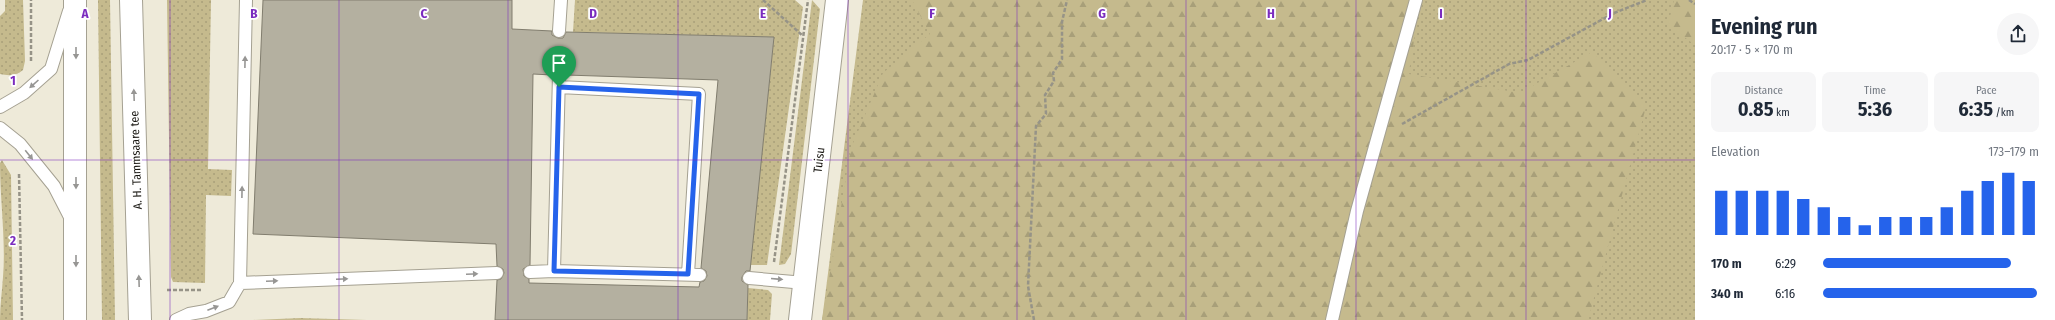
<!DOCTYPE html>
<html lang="en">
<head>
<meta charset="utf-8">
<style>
  :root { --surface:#fff; --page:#f6f6f7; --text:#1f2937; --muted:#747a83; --accent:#2563eb }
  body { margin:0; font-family:"Fira Sans Condensed",sans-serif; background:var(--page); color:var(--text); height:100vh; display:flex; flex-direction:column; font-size:15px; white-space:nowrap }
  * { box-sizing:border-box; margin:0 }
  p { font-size:13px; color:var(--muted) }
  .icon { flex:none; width:22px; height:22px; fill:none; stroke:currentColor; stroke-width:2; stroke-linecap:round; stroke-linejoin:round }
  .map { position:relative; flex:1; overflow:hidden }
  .panel { display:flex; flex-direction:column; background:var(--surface); width:360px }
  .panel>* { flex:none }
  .pin { position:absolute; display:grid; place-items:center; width:34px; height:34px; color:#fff; margin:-41px -17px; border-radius:50% 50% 50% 0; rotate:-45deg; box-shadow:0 0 4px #0007 }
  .pin .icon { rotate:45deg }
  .round { display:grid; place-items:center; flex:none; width:42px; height:42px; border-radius:21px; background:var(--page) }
  .head { display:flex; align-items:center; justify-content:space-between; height:68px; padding:0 16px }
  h1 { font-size:22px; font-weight:700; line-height:30px }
  .figures { display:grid; grid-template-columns:repeat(3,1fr); gap:6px; height:68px; padding:4px 16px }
  .figures div { display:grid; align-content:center; border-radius:8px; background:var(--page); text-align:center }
  .figures b { font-size:20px; font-weight:700 }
  .figures small { font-size:11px; font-weight:400 }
  .figures p { font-size:11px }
  .chart { height:112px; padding:8px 16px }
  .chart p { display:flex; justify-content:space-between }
  .chart svg { width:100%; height:72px; margin-top:4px; stroke:var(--accent); stroke-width:6 }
  ul { padding:0 16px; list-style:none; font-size:13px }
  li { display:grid; grid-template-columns:64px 48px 1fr; align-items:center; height:30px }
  li i { height:10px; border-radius:5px; background:var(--accent) }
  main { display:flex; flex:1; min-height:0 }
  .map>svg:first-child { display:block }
</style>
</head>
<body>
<main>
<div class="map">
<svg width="1695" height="320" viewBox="0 0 1695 320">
  <defs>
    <pattern id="grass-dots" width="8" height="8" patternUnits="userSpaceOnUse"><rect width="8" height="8" fill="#c5ba8d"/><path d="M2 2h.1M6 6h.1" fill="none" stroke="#a89f79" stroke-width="1.8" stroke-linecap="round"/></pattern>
    <pattern id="forest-firs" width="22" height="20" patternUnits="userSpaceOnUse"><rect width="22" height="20" fill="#c5ba8d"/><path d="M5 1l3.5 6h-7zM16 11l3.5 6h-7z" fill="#a89f79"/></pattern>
  </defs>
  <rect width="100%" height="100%" fill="#eeead9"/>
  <path fill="url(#grass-dots)" d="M 5,0 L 23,0 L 25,61 L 23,70 C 16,76 9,76 0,74 L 0,16 L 5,11 Z
    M 98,0 L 110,0 L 115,320 L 102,320 Z
    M 167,0 L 211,0 L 208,169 L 232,170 L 231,196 L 206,195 L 205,283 L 173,282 L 171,277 Z
    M 575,0 L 795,0 L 803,7 L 767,265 L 750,265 L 774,37 L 573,32 Z
    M 812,0 L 820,9 L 791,254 L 785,264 L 779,265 Z
    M 863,0 L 1695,0 L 1695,320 L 822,320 Z
    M 2,160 L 11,175 L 13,320 L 0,320 C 0,305 2,292 3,277 C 6,242 0,200 0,163 Z
    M 748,288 L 768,290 L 772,294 L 770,320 L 747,320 Z
    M 300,318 L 367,320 L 253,320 Z"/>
  <path fill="url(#forest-firs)" d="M 912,0 L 1420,0 L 1409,74 L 1520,93 L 1592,52 L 1646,107 L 1588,320 L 822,320 L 851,148 L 883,73 L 930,34 Z
    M 1674,0 L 1695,0 L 1695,45 L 1668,25 Z"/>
  <path fill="#b4b0a0" stroke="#817d6e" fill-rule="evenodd" d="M 263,0 L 512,0 L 512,29 L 552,31 L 552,35 L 558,38 L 563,38 L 566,32 L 774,37 L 750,271 L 746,271 L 742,277 L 742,281 L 748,285 L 747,320 L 495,320 L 497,280 L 501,279 L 504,273 L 503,269 L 497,266 L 496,244 L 253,234 ZM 560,68 L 565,71 L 566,75 L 718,80 L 701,268 L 706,271 L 707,276 L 704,281 L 700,282 L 699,287 L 529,283 L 529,279 L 524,276 L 523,269 L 530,265 L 533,74 L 552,75 L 555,69 Z"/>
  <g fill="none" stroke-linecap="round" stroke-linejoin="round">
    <g stroke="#a5a192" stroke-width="14">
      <path id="lane" d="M 559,31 L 561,0
        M 559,75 L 554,271 L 700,275
        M 559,87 L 699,94 L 688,274
        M 0,107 L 24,93 L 51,69 L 69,11
        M 0,128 L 20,144 L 54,186 L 71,219
        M 530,272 L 554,271
        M 749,278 L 805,283
        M 240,283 L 497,273
        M 176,320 L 189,314 L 206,311 L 229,302 L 240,283 L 246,0
        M 1332,320 L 1357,211 L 1416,0"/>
    </g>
    <g stroke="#a5a192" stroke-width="24">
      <path id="street" d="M 800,320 L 837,0"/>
    </g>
    <g stroke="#a5a192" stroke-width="24">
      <path id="primary" d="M 75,0 L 75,320
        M 131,0 L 140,320"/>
    </g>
    <path stroke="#969387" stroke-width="2.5" stroke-dasharray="4 2" stroke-linecap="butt" d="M 763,0 L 803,36
      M 1689,0 L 1695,4
      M 31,61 L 31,0
      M 1402,124 L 1509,64 L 1528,60 L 1614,13 L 1647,0
      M 19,174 L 22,320
      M 774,262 L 808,0
      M 167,290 L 203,290
      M 1034,320 L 1028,286 L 1036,126 L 1046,114 L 1045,95 L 1054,81 L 1053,73 L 1062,59 L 1062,22 L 1067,0"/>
    <use href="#lane" stroke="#fff" stroke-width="12"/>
    <use href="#street" stroke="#fff" stroke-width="22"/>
    <use href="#primary" stroke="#fff" stroke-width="22"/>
  </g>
  <defs><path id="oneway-solid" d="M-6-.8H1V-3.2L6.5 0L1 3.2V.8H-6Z"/></defs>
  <g fill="#979694">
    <use href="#oneway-solid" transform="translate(76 53) rotate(90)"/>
    <use href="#oneway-solid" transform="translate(245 62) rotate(-89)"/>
    <use href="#oneway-solid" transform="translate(34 84) rotate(138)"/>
    <use href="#oneway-solid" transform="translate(134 95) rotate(-92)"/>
    <use href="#oneway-solid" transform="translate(29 155) rotate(51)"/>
    <use href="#oneway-solid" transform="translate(76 183) rotate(90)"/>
    <use href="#oneway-solid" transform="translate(242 192) rotate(-89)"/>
    <use href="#oneway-solid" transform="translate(76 261) rotate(90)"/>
    <use href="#oneway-solid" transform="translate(472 274) rotate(-2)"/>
    <use href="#oneway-solid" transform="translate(342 279) rotate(-2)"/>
    <use href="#oneway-solid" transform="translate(777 279) rotate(5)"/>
    <use href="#oneway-solid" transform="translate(139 281) rotate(-92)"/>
    <use href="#oneway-solid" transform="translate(272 281) rotate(-2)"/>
    <use href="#oneway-solid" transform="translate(213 308) rotate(-21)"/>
  </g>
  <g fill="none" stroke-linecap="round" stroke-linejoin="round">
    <g stroke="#fff" stroke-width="8">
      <path id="route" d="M 559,87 L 699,94 L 688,274 L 554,271 Z"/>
    </g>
    <use href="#route" stroke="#2563eb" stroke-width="5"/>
  </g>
  <path fill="none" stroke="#7b2cbf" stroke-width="1" stroke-opacity="0.55" d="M 170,0 L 170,320M 339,0 L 339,320M 508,0 L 508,320M 678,0 L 678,320M 848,0 L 848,320M 1017,0 L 1017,320M 1186,0 L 1186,320M 1356,0 L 1356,320M 1526,0 L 1526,320M 0,160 L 1695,160"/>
  <g text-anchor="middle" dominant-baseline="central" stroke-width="3.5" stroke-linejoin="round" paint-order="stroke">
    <g font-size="12" fill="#181611" stroke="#fff">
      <text transform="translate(136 160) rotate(-92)">A. H. Tammsaare tee</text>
      <text transform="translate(819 160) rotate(-83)">Tuisu</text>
    </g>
  </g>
  <g font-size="13" text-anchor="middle" font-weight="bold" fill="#7b2cbf" stroke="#fff" stroke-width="3.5" stroke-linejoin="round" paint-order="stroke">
    <text x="85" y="18">A</text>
    <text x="254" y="18">B</text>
    <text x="424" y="18">C</text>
    <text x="593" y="18">D</text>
    <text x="763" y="18">E</text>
    <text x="932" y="18">F</text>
    <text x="1102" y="18">G</text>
    <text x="1271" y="18">H</text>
    <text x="1441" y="18">I</text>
    <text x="1610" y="18">J</text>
    <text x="13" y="85">1</text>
    <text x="13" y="245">2</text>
  </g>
</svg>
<div class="pin" style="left:559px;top:87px;background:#1e9e55"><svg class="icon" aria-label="arrive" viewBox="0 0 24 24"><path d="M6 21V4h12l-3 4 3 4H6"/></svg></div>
</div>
<section class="panel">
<div class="head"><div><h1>Evening run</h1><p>20:17 · 5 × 170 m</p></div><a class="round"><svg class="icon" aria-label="share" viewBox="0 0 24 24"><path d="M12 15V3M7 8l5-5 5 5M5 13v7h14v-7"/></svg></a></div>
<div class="figures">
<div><p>Distance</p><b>0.85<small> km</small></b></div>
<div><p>Time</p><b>5:36</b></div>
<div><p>Pace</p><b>6:35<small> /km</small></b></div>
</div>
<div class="chart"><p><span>Elevation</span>173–179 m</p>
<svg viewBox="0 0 160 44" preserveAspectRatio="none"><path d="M5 44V17M15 44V17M25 44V17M35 44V17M45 44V22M55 44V27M65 44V33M75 44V38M85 44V33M95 44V33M105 44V33M115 44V27M125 44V17M135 44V11M145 44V6M155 44V11"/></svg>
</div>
<ul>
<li><b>170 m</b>6:29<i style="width:87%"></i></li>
<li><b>340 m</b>6:16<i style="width:99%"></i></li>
</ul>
</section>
</main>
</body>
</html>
